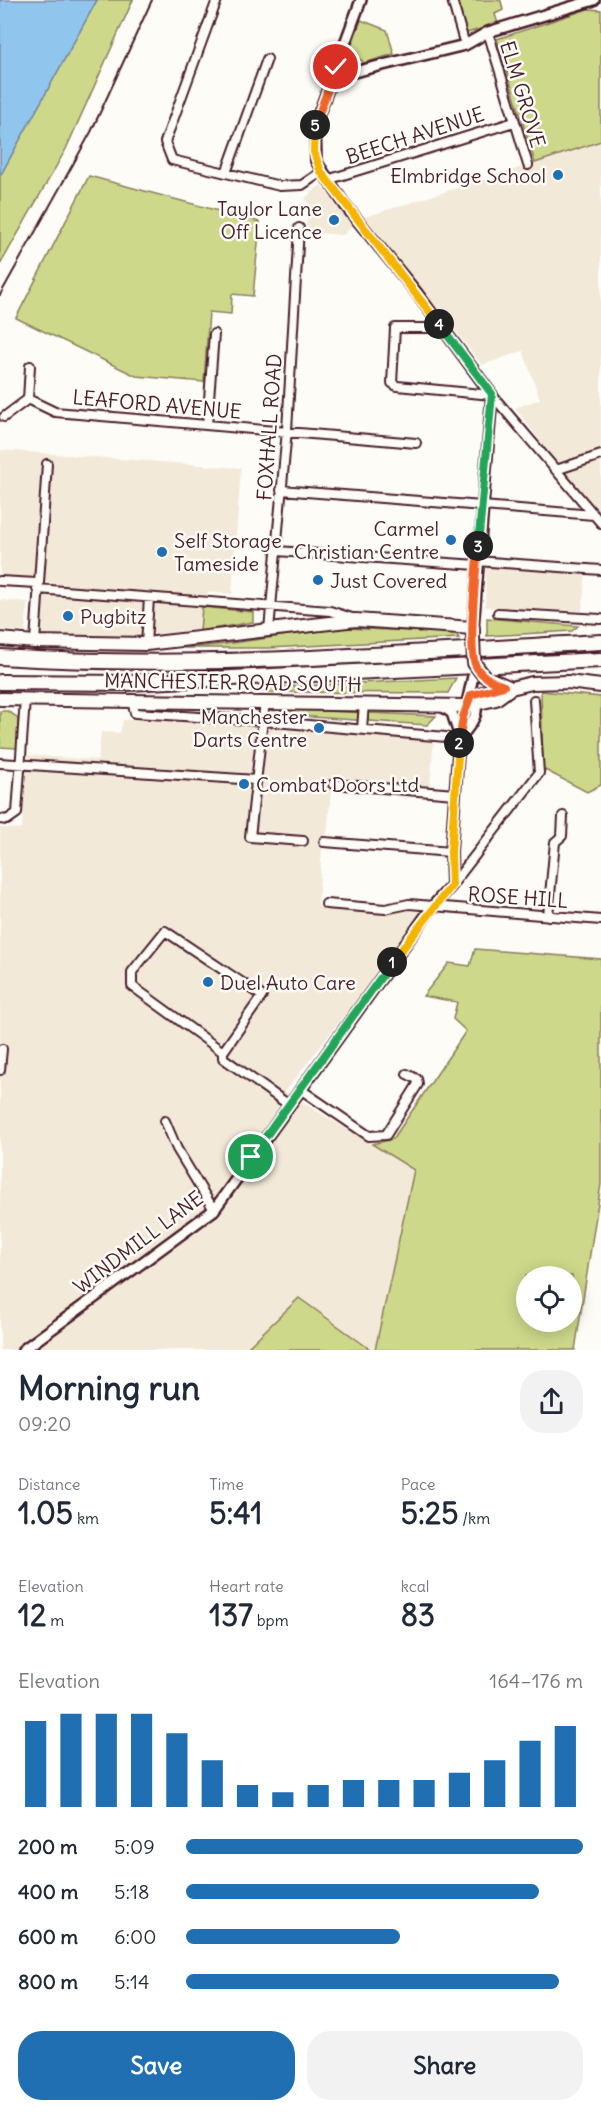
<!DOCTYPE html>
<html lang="en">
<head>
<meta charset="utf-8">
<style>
  :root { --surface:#fff; --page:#f2f2f3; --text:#1f2937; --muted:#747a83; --accent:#1f6fb2 }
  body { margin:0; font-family:Delius,sans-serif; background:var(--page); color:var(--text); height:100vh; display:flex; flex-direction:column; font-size:22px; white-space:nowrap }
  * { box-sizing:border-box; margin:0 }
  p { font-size:20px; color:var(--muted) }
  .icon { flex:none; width:33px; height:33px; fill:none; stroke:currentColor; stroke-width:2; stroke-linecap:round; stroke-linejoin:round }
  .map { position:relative; height:1350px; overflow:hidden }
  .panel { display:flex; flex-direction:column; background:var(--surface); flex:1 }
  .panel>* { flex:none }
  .tools { position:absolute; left:516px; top:1266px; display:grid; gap:12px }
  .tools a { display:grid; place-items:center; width:66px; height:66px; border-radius:50%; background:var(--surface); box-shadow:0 3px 15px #0003; font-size:30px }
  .pin { position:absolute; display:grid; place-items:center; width:51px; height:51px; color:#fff; margin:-26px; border:3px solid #fff; border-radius:50%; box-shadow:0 2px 6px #0007 }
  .km { position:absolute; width:30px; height:30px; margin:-15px; border-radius:50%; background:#222; color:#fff; font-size:16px; line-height:30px; text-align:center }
  .round { display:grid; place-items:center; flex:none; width:63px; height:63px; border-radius:24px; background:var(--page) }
  .summary { display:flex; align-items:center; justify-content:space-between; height:102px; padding:0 18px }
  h1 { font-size:33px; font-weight:800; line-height:45px }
  .figures { display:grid; grid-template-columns:repeat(3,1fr); gap:9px; height:102px; padding:6px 18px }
  .figures div { display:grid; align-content:center }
  .figures b { font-size:30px; font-weight:800 }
  .figures small { font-size:16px; font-weight:400 }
  .figures p { font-size:16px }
  .chart { height:168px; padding:12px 18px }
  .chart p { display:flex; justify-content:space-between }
  .chart svg { width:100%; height:108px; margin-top:6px; stroke:var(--accent); stroke-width:6 }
  .cta { display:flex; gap:12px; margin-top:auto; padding:12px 18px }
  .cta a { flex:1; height:69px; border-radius:24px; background:var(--accent); color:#fff; font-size:24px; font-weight:800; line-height:69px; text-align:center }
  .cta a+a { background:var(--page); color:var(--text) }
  ul { padding:0 18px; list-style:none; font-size:20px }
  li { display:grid; grid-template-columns:96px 72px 1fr; align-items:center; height:45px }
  li i { height:15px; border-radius:8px; background:var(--accent) }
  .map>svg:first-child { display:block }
</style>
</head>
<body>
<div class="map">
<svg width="601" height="1350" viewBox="0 0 601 1350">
  <rect width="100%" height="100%" fill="#fdfcf7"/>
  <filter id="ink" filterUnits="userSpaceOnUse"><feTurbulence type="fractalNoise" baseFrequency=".0167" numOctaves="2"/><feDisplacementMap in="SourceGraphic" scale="12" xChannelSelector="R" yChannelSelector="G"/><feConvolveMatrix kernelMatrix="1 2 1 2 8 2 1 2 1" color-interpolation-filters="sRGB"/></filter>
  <g filter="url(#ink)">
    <path fill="#f3e9d8" d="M 588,9 L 601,10 L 601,520 L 515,408 L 540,399 L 523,351 L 482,365 L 365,217 L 535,163 L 498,38 Z
      M 321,185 L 354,224 L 343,235 L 306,232 L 308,203 L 305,198 Z
      M 0,450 L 241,468 L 232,594 L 208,592 L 206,629 L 112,639 L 37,635 L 43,579 L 0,575 Z
      M 486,566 L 586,571 L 582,611 L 485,607 Z
      M 0,600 L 28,602 L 25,632 L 0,630 Z
      M 162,718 L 434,737 L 430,787 L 332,779 L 327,835 L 322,848 L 318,905 L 424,912 L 285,1092 L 414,1169 L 375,1350 L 371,1350 L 299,1298 L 245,1350 L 0,1350 L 0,828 L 22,829 L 27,755 L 98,760 L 101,732 L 120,733 L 123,720 Z"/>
    <path fill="#cdd88b" stroke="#8c7c5b" stroke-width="1.5" fill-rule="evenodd" d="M 97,0 L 133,0 L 66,149 L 0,265 L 0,176 Z
      M 456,0 L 496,0 L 501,1 L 503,10 L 495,14 L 498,24 L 463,34 Z
      M 588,9 L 601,10 L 601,141 L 535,163 L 497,39 Z
      M 361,20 L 387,30 L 394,54 L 364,63 L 350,50 Z
      M 89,176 L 260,222 L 253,296 L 232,294 L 231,314 L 209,312 L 204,382 L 136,376 L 16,318 Z
      M 202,607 L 253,612 L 253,622 L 200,631 Z
      M 487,618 L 578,626 L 572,631 L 487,636 Z
      M 345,628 L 456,633 L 459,638 L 269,648 L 181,648 C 236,645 290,633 345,628 Z
      M 456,678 L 448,693 L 264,692 L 261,688 Z
      M 541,691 L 601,697 L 601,785 L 587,792 L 543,769 Z
      M 279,709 L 436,716 L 427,725 L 283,715 Z
      M 0,711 L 8,711 L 18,718 L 17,748 L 0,747 Z
      M 475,949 L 601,959 L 601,1184 L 575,1350 L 375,1350 L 414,1170 L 372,1144 L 393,1139 L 466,1031 L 453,1019 L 457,1002 L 423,996 L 449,963 L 470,966 ZM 572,1276 L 572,1322 L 526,1322 L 526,1276 Z
      M 299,1298 L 371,1350 L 245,1350 Z"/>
    <path fill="#90c6ee" stroke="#7483a0" stroke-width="1.5" d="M 0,0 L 97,0 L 0,176 Z"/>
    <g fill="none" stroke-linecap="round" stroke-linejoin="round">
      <g stroke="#4a1f2b" stroke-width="12">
        <path id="minor" d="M 217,0 L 165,142 L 172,160 L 280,186 L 302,185 L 321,172
          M 452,0 L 465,45
          M 488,32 L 528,165
          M 226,173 L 267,59
          M 327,180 L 514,122
          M 437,321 L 430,328 L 395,328 L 392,383 L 397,386 L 492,395 L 601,523
          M 28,399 L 55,412 L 416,443
          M 4,417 L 28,399 L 30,366
          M 207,425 L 214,334
          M 556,470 L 601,455
          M 281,490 L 594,515
          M 277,551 L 477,565
          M 477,561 L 601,570
          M 0,581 L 37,583
          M 37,589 L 330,611 L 352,618
          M 498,613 L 601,619
          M 269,630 L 287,430 L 299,228
          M 35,642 L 47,464
          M 146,644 L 149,598
          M 132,701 L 135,713 L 263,721 L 446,737
          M 265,701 L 250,837 L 303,841
          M 362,729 L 364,703
          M 0,763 L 256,780
          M 333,784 L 455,794
          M 0,819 L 7,820 L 17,813 L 25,699
          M 324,842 L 451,852
          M 452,885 L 539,773 L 534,700
          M 326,904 L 385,909 L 409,904 L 601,920
          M 548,916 L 555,842 L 562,836 L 563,816
          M 223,1052 L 132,986 L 132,972 L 165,931 L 262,996 L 223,1052 L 223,1058 L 289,1105
          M 0,1070 L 2,1049
          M 300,1089 L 369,1136 L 386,1135 L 418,1084 L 417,1079 L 407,1074
          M 165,1121 L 177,1149 L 214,1210"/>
      </g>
      <g stroke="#4a1f2b" stroke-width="14">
        <path id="tertiary" d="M 361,0 L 315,124 L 316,161 L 345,205 L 416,292 L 492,395 L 473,628
          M 336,67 L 350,73 L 465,45 L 488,32 L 594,0
          M 442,706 L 452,713 L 458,731
          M 461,737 C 472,722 483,712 471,695 L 504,686
          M 23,1350 L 214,1210 L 433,906 L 452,885 L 451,852 L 459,739 L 473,676"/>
      </g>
      <g stroke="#4a1f2b" stroke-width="16">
        <path id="primary" d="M 0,639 L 35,642 L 146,644 L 356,620 L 473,628 L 473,638
          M 484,676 L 511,688
          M 0,699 L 466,706 L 496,699 L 511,688 L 532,683 L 568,682 L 601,686"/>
      </g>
      <g stroke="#4a1f2b" stroke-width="18">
        <path id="motorway" d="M 0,657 C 200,670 401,653 601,642
          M 0,682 L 128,683 L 601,660"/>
      </g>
      <use href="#minor" stroke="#fdfcf7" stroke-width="8"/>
      <use href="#tertiary" stroke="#fdfcf7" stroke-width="9"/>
      <use href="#primary" stroke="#fdfcf7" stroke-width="12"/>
      <use href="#motorway" stroke="#fdfcf7" stroke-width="14"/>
      <path stroke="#4a1f2b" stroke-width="2" d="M 0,295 L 91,132 L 152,0"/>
      <g stroke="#4a1f2b" stroke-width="16" stroke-linecap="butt">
        <path id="primary-bridge" d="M 473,638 L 474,663 L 484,676"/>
      </g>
      <use href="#primary-bridge" stroke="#fdfcf7" stroke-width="12"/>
    </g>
  </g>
  <g fill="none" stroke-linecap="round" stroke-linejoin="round" filter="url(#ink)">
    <g stroke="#fff" stroke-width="12">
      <path id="split-1" d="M 251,1157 L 392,962"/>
    </g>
    <g stroke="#fff" stroke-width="12">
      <path id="split-2" d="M 392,962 L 452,885 L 451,852 L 459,743"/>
    </g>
    <g stroke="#fff" stroke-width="12">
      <path id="split-3" d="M 459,743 L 463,717 L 471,695 L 504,686 C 493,682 479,675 475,664 C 468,643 476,571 478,546"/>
    </g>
    <g stroke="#fff" stroke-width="12">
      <path id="split-4" d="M 439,324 L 492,394 L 478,546"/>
    </g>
    <g stroke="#fff" stroke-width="12">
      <path id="split-5" d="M 315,125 L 314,152 L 321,172 L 439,324"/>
    </g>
    <g stroke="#fff" stroke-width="12">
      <path id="split-6" d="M 315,125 L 336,67"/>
    </g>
    <use href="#split-1" stroke="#22a559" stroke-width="8"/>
    <use href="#split-2" stroke="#f5b400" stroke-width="8"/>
    <use href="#split-3" stroke="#f0652b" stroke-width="8"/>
    <use href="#split-4" stroke="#22a559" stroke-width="8"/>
    <use href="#split-5" stroke="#f5b400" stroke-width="8"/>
    <use href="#split-6" stroke="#f0652b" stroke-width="8"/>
  </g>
  <g fill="#1f6fb2" stroke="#fdfcf7" stroke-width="2">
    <circle cx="558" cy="175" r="6"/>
    <circle cx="334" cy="220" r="6"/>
    <circle cx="451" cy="540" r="6"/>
    <circle cx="162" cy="552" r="6"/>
    <circle cx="318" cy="580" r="6"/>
    <circle cx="68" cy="616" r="6"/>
    <circle cx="319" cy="728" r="6"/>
    <circle cx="244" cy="784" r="6"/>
    <circle cx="208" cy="982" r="6"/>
  </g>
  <g text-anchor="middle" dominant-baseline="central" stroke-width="5" stroke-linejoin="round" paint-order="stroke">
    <g font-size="20" fill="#4a1f2b" stroke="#fdfcf7">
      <text transform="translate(523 94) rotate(73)">ELM GROVE</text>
      <text transform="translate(415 135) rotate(-18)">BEECH AVENUE</text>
      <text transform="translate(157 404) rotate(5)">LEAFORD AVENUE</text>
      <text transform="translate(269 427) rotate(-86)">FOXHALL ROAD</text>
      <text transform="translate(233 682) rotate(1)">MANCHESTER ROAD SOUTH</text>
      <text transform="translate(518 897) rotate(4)">ROSE HILL</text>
      <text transform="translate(138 1242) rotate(-37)">WINDMILL LANE</text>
    </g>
    <g font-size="20" fill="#4a1f2b" stroke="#fdfcf7" text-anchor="start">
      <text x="546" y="175" text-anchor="end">Elmbridge School</text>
      <text x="322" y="208" text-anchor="end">Taylor Lane<tspan x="322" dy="23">Off Licence</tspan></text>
      <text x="439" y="528" text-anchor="end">Carmel<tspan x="439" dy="23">Christian Centre</tspan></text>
      <text x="174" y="540">Self Storage<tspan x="174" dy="23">Tameside</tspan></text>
      <text x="330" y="580">Just Covered</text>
      <text x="80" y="616">Pugbitz</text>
      <text x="307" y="716" text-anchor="end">Manchester<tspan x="307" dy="23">Darts Centre</tspan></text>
      <text x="256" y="784">Combat Doors Ltd</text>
      <text x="220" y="982">Duel Auto Care</text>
    </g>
  </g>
</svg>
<div class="tools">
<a><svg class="icon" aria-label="locate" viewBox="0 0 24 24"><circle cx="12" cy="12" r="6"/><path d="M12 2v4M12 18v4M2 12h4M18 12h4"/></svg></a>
</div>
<div class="pin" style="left:251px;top:1157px;background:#1e9e55"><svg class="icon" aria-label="arrive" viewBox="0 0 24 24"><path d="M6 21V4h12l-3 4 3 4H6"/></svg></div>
<div class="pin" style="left:336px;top:67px;background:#d93025"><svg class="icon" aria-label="check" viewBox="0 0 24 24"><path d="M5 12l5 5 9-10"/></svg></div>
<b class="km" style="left:392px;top:962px">1</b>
<b class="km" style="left:459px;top:743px">2</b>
<b class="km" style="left:478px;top:546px">3</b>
<b class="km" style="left:439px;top:324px">4</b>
<b class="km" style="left:315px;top:125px">5</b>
</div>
<section class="panel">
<div class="summary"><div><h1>Morning run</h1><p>09:20</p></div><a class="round"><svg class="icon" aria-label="share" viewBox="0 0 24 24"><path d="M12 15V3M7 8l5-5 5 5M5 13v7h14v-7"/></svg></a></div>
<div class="figures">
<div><p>Distance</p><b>1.05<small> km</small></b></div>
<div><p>Time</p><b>5:41</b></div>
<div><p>Pace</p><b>5:25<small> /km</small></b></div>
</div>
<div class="figures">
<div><p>Elevation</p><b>12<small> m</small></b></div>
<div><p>Heart rate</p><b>137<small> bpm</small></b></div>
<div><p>kcal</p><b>83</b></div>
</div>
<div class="chart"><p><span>Elevation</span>164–176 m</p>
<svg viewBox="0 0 160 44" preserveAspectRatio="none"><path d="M5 44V9M15 44V6M25 44V6M35 44V6M45 44V14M55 44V25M65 44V35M75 44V38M85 44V35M95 44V33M105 44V33M115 44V33M125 44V30M135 44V25M145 44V17M155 44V11"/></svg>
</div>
<ul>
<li><b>200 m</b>5:09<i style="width:100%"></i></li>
<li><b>400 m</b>5:18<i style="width:89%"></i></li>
<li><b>600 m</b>6:00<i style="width:54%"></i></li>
<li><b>800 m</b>5:14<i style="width:94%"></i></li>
</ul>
<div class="cta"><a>Save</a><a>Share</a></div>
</section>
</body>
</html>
